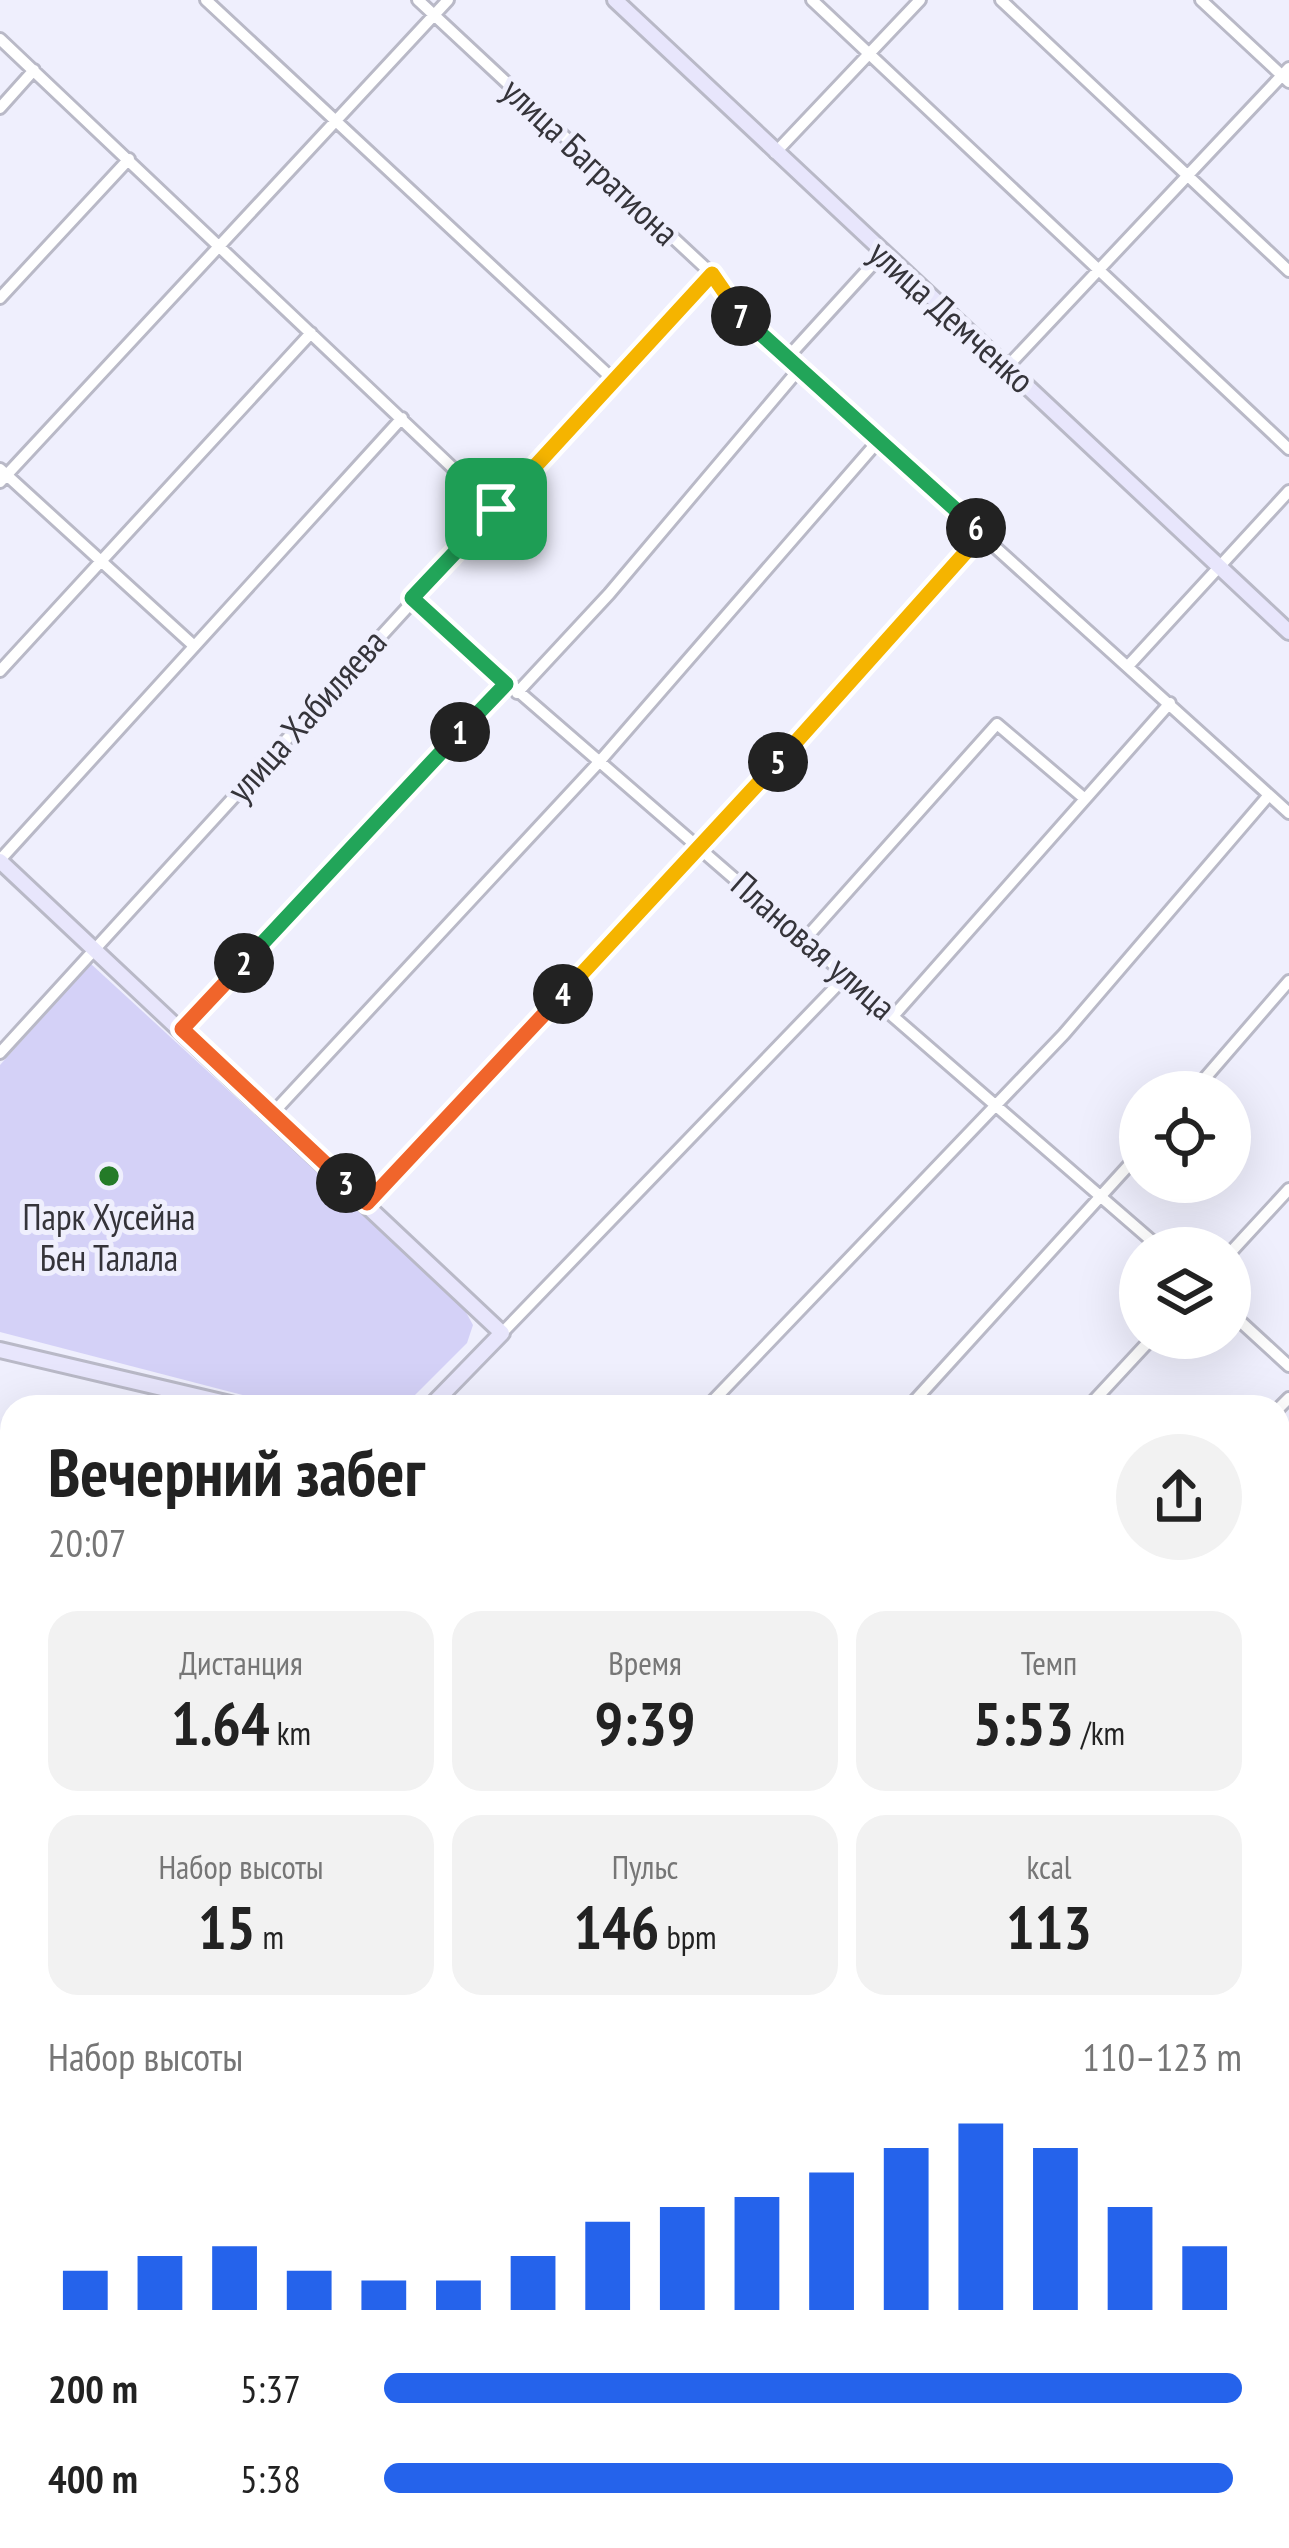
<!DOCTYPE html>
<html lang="ru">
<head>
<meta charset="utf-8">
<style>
  :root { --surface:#fff; --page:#f2f2f2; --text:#222; --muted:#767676; --accent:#2563eb }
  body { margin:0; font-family:"PT Sans Narrow",sans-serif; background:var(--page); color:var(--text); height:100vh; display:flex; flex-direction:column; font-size:45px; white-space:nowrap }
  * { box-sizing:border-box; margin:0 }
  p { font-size:39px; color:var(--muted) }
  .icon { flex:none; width:66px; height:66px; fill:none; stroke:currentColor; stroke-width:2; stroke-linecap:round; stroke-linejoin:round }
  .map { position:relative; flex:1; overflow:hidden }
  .sheet { position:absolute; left:0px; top:1395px; width:1290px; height:1155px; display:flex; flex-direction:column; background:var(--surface); border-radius:36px 36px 0 0; box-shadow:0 12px 48px #0002 }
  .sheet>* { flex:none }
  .tools { position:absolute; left:1119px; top:1071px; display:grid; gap:24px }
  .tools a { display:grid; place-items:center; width:132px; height:132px; border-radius:50%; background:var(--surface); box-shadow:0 12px 48px #0002; font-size:60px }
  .pin { position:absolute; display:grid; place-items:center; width:102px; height:102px; color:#fff; margin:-51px; border-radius:24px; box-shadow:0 6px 18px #0006 }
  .km { position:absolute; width:60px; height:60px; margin:-30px; border-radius:50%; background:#222; color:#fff; font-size:33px; line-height:60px; text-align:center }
  .round { display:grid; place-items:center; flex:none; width:126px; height:126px; border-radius:63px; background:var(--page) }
  .summary { display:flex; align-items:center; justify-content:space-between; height:204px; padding:0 48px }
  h1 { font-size:66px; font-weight:700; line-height:90px }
  .stats { display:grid; grid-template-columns:repeat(3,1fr); gap:18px; height:204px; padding:12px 48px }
  .stats div { display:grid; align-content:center; border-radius:30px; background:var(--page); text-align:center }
  .stats b { font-size:60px; font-weight:700 }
  .stats small { font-size:33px; font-weight:400 }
  .stats p { font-size:33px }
  .chart { height:336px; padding:24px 48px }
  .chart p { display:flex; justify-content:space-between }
  .chart svg { width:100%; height:216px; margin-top:12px; stroke:var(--accent); stroke-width:6 }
  ul { padding:0 48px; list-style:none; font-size:39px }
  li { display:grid; grid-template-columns:192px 144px 1fr; align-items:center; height:90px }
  li i { height:30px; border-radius:15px; background:var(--accent) }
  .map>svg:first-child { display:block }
</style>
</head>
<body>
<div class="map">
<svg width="1289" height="2548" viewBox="0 0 1289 2548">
  <rect width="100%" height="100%" fill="#efeffd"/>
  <path fill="#d4d1f7" d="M 91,964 L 462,1305 L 473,1325 L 467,1343 L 403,1407 L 289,1407 L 0,1332 L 0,1065 Z"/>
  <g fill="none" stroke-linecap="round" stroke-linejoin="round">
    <g stroke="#b9b9c7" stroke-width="16">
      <path id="street" d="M 206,0 L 617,383
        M 418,0 L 712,274 L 744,320 L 1289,813
        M 812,0 L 1289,449
        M 1001,0 L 1289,271
        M 1201,0 L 1289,82
        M 0,39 L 496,509
        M 0,108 L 34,70
        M 775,153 L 920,0
        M 0,298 L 129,159
        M 788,357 L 882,254
        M 1008,366 L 1289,68
        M 0,469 L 193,645
        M 0,482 L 448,0
        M 412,599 L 1160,1248
        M 1129,665 L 1289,491
        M 0,671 L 311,333
        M 517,693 L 609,594 L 800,368
        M 0,860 L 402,418
        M 806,938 L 997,724 L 1085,799
        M 895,1014 L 1170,703
        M 182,1029 L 506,684
        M 0,1053 L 712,274
        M 1193,1092 L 1289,981
        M 272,1114 L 600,761 L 879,440
        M 366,1203 L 701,848 L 982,534
        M 1230,1253 L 1289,1189
        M 1230,1312 L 1289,1366
        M 502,1333 L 848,974
        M 707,1407 L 1064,1034 L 1269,795
        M 909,1407 L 1140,1153
        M 1088,1407 L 1152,1338
        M 1278,1409 L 1289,1398
        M 0,1610 L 12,1597
        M 1278,1623 L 1289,1612
        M 1278,2008 L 1289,2009
        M 0,2174 L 12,2161
        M 1278,2317 L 1289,2316
        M 0,2328 L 12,2339
        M 0,2379 L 12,2366
        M 219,2538 L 230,2548
        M 1088,2538 L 1089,2548
        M 1270,2538 L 1271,2548
        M 22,2548 L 32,2538
        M 410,2548 L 419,2538
        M 602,2548 L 611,2538"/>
    </g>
    <g stroke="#b9b9c7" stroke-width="20">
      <path id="secondary" d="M 615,0 L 1289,632
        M 0,861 L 502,1333 L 430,1407
        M 0,1350 L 243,1407
        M 1278,1724 L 1289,1728
        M 0,1887 L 12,1873
        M 0,1891 L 12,1902
        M 1278,1981 L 1289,1969
        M 696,2538 L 706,2548
        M 749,2548 L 759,2538"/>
    </g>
    <use href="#street" stroke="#fff" stroke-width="10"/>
    <use href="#secondary" stroke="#e8e6fc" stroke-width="14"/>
  </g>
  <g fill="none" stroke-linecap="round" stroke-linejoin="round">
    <g stroke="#fff" stroke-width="24">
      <path id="split-1" d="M 460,732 L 506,684 L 412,598 L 496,509"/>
    </g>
    <g stroke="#fff" stroke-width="24">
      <path id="split-2" d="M 244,963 L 460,732"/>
    </g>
    <g stroke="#fff" stroke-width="24">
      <path id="split-3" d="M 244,963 L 182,1029 L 346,1183"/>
    </g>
    <g stroke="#fff" stroke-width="24">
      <path id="split-4" d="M 346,1183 L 367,1203 L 563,994"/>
    </g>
    <g stroke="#fff" stroke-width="24">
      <path id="split-5" d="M 563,994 L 778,762"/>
    </g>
    <g stroke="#fff" stroke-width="24">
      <path id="split-6" d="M 778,762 L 982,534 L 976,528"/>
    </g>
    <g stroke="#fff" stroke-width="24">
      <path id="split-7" d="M 741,316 L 976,528"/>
    </g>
    <g stroke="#fff" stroke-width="24">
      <path id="split-8" d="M 496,509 L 712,274 L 741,316"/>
    </g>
    <use href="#split-1" stroke="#22a559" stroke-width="15"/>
    <use href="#split-2" stroke="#22a559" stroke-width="15"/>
    <use href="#split-3" stroke="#f0652b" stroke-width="15"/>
    <use href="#split-4" stroke="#f0652b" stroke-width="15"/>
    <use href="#split-5" stroke="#f5b400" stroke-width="15"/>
    <use href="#split-6" stroke="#f5b400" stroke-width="15"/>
    <use href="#split-7" stroke="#22a559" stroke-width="15"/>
    <use href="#split-8" stroke="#f5b400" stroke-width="15"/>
  </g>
  <circle fill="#247b28" stroke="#efeffd" stroke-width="4.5" cx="109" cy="1176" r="12"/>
  <g text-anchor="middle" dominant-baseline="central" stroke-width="10" stroke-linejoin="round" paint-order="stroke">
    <g font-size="36" fill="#35343a" stroke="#efeffd">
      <text transform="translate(591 161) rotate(43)">улица Багратиона</text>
      <text transform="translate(952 316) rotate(42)">улица Демченко</text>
      <text transform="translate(306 715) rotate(-48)">улица Хабиляева</text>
      <text transform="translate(814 945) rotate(41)">Плановая улица</text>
    </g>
    <g font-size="36" fill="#35343a" stroke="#efeffd">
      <text x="109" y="1216">Парк Хусейна<tspan x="109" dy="41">Бен Талала</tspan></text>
    </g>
  </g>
</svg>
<div class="tools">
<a><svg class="icon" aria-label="locate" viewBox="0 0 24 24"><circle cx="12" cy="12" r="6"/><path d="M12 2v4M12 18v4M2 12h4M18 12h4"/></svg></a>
<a><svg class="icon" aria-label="layers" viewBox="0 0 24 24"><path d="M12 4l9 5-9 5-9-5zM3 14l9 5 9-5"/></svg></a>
</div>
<div class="pin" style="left:496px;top:509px;background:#1e9e55"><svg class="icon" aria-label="arrive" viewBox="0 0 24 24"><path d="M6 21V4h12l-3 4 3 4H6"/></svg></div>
<b class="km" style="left:460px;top:732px">1</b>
<b class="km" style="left:244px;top:963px">2</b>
<b class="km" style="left:346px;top:1183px">3</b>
<b class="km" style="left:563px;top:994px">4</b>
<b class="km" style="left:778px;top:762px">5</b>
<b class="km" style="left:976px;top:528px">6</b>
<b class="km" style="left:741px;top:316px">7</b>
<section class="sheet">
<div class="summary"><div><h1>Вечерний забег</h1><p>20:07</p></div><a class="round"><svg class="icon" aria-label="share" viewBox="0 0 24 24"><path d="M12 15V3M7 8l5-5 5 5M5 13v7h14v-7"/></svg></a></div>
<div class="stats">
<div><p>Дистанция</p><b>1.64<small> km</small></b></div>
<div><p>Время</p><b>9:39</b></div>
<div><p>Темп</p><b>5:53<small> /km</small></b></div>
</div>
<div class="stats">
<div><p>Набор высоты</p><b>15<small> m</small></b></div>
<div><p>Пульс</p><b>146<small> bpm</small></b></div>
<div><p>kcal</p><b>113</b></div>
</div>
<div class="chart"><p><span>Набор высоты</span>110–123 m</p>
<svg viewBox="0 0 160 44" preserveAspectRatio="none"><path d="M5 44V36M15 44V33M25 44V31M35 44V36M45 44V38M55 44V38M65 44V33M75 44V26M85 44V23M95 44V21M105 44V16M115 44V11M125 44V6M135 44V11M145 44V23M155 44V31"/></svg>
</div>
<ul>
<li><b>200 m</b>5:37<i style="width:100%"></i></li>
<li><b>400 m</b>5:38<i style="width:99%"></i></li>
</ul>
</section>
</div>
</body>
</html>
